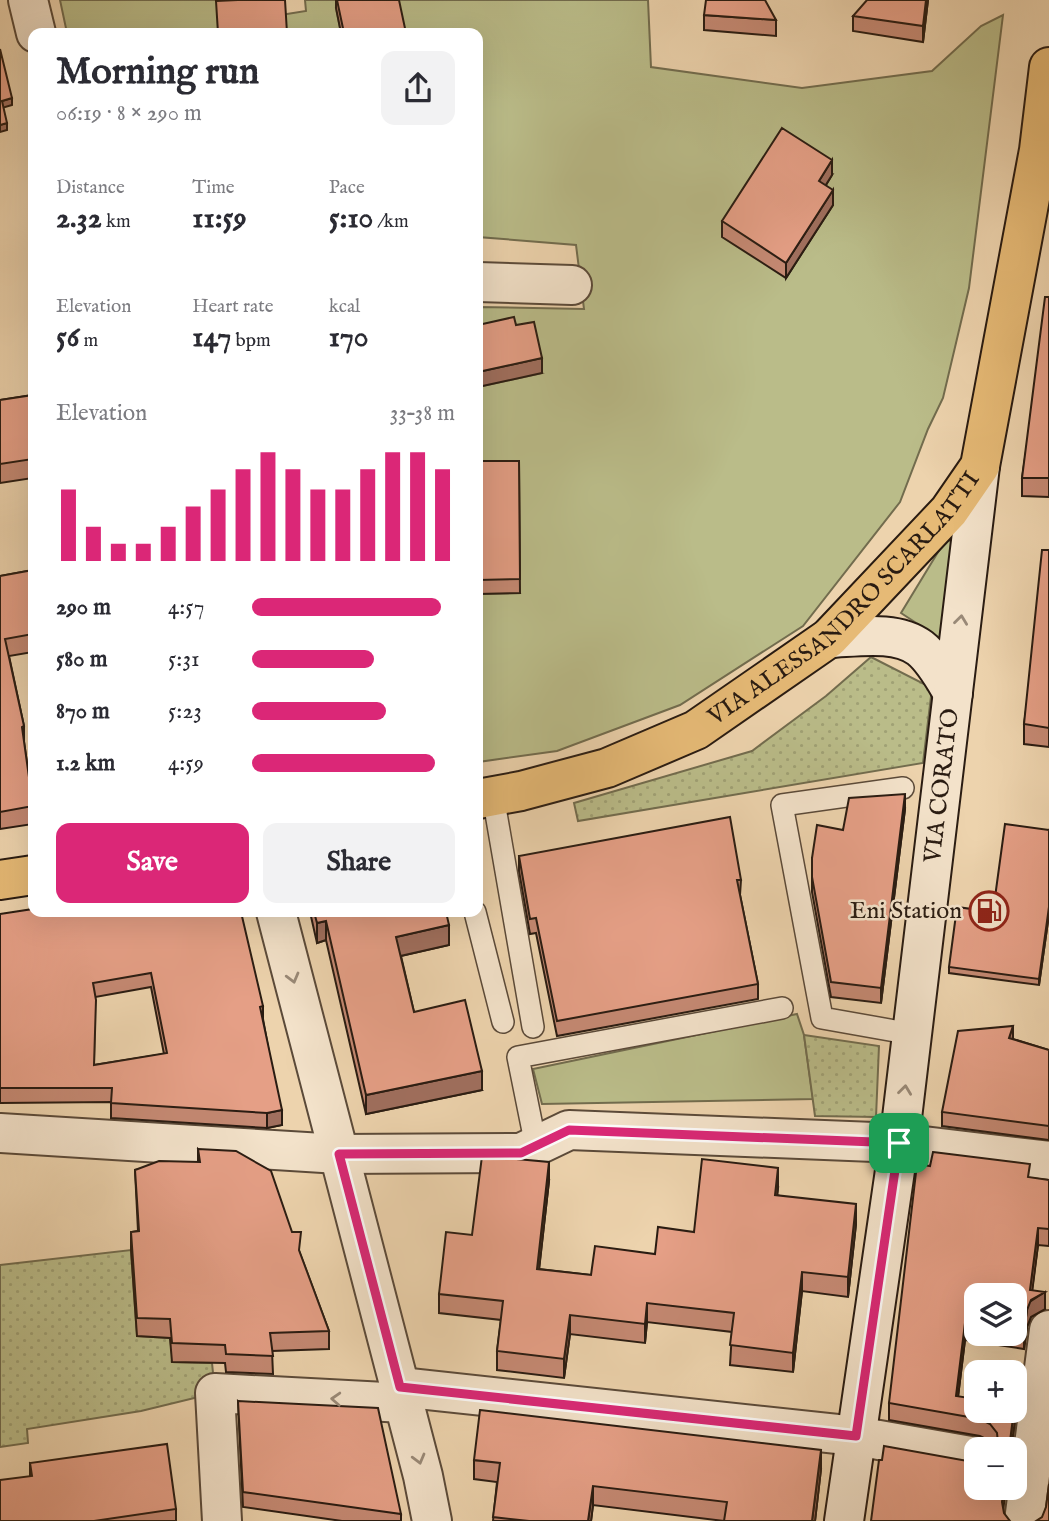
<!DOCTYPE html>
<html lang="en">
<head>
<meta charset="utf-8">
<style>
  :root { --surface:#fff; --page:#f2f2f3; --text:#2b2b33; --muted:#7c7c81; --accent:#db2777 }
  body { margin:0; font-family:"IM FELL English",serif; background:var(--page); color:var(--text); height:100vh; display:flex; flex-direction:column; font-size:26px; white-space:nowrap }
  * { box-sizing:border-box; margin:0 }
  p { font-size:23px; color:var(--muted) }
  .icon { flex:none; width:38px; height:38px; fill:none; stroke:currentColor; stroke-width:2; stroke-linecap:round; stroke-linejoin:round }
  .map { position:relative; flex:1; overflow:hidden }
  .drawer { position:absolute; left:28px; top:28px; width:455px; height:889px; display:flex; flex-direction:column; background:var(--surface); border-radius:14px; box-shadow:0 7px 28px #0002 }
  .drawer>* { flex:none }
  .fabs { position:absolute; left:964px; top:1283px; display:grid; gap:14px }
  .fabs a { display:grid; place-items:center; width:63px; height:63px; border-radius:14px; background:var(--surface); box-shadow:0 7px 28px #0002; font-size:35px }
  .pin { position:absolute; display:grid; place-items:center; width:60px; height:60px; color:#fff; margin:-30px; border-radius:14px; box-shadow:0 4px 10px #0006 }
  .round { display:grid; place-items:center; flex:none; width:74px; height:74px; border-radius:14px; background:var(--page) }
  .headline { display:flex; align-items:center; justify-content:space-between; height:119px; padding:0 28px }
  h1 { font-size:38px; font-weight:700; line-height:52px }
  .stats { display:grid; grid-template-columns:repeat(3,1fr); gap:10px; height:119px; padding:7px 28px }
  .stats div { display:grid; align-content:center }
  .stats b { font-size:30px; font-weight:700 }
  .stats small { font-size:19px; font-weight:400 }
  .stats p { font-size:19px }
  .chart { height:196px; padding:14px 28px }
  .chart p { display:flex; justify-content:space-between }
  .chart svg { width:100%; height:126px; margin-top:7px; stroke:var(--accent); stroke-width:6 }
  .action { display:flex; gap:14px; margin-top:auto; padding:14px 28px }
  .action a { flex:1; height:80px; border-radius:14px; background:var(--accent); color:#fff; font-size:28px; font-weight:700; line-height:80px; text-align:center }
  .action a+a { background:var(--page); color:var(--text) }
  ul { padding:0 28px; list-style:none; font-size:23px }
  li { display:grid; grid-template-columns:112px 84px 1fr; align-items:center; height:52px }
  li i { height:18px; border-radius:9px; background:var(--accent) }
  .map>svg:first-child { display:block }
</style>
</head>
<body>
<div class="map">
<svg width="1049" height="1521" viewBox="0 0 1049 1521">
  <defs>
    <pattern id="park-dots" width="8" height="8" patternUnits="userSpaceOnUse" patternTransform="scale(1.75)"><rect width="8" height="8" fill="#babc89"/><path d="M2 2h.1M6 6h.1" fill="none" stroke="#a0a175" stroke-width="1.8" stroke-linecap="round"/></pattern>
  </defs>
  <rect width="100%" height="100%" fill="#edd3ad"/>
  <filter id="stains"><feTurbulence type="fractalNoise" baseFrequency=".00286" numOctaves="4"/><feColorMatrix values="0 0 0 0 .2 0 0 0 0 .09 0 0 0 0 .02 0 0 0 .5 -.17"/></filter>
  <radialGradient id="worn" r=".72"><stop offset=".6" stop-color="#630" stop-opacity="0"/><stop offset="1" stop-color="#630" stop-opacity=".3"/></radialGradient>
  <path fill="#babc89" stroke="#726c4e" stroke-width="2" d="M 60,0 L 266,0 L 268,17 L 306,11 L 305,0 L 376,0 L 336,8 L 341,33 L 67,33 Z
    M 397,0 L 648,0 L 651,67 L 802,88 L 932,71 L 981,26 L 1003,15 L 969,288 L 943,398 L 928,429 L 900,502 L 803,626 L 680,705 L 557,751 L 478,762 L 478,594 L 520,593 L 478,475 L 478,387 L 542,373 L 478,340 L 478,307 L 584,309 L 576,245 L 478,237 L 478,33 L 404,33 Z
    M 946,539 L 963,546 L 950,645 L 901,613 Z
    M 797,1014 L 804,1035 L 813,1099 L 542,1104 L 533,1069 Z"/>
  <path fill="url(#park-dots)" stroke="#726c4e" stroke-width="2" d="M 871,657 L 932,688 L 923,763 L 578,821 L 574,803 L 752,751 L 826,696 Z
    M 804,1035 L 879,1046 L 876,1117 L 815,1116 Z
    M 131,1250 L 137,1336 L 170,1338 L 173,1362 L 212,1363 L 215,1393 L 141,1411 L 27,1429 L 28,1443 L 0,1447 L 0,1265 Z"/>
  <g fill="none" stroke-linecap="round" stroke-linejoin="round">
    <g stroke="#5b4a39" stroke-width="24">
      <path id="service" d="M 903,788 L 782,805 L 822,1018 L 912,1034
        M 493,796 L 533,1027
        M 475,912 L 503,1022
        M 536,1146 L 518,1057 L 782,1008"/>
    </g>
    <g stroke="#5b4a39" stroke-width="42">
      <path id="minor" d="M 478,282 L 572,285
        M 0,1133 L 339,1154 L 521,1153 L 569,1130 L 899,1143 L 1049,1161
        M 400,1387 L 856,1436 L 976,1457
        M 222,1521 L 215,1393 L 404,1403
        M 1024,1521 L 1049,1330"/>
    </g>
    <g stroke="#5b4a39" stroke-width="42">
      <path id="tertiary" d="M 28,0 L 36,33
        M 276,912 L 423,1476 L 432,1521"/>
    </g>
    <g stroke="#2a1c12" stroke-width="42">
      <g id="secondary">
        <path d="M 829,638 C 857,637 896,630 920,648 C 934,659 944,678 953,693"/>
        <path id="s1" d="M 844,1521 L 899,1143 L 980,466"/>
      </g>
    </g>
    <g stroke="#2a1c12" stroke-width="42">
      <g id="primary">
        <path id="s2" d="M 478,799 L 521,791 L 607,768 L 696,730 L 829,638 L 949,511 L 980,466 L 1039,150 L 1049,67"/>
        <path d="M 0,880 L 33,875"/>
      </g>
    </g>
    <use href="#service" stroke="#f3e2ca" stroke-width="21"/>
    <use href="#minor" stroke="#f3e2ca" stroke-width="38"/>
    <use href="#tertiary" stroke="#f3e2ca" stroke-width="38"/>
    <use href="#secondary" stroke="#f3e2ca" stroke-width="38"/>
    <use href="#primary" stroke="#e6ba76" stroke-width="38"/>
  </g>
  <path fill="#c58973" stroke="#2a1c12" stroke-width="2" fill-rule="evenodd" d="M 336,0 L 406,33 L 341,33 L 336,8 Z
    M 928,0 L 923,42 L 853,31 L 853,16 Z
    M 704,15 L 776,20 L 776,36 L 704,30 Z
    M 832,175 L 826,185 L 833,205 L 786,278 L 722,237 L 722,221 Z
    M 1049,297 L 1049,497 L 1022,496 L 1022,478 Z
    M 33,395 L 33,478 L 0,483 L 0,400 Z
    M 478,461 L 519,461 L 520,593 L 478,594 Z
    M 1049,550 L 1049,747 L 1024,744 L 1024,724 Z
    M 33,570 L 33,652 L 9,656 L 24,726 L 24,742 L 33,804 L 33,824 L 0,829 L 0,576 Z
    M 905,809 L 881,1003 L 831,997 L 812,892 L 812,858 L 843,830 Z
    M 1049,830 L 1049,914 L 1039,985 L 949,973 L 949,967 L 993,912 Z
    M 519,856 L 741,880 L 740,895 L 758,984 L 758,999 L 557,1036 L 536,933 L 530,934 L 519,871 Z
    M 310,912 L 446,912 L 449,945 L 401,956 L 414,1012 L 482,1090 L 366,1114 L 326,940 L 317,943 Z
    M 0,914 L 263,1006 L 263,1019 L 282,1125 L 267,1128 L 111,1118 L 111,1102 L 0,1103 ZM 151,987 L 164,1054 L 94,1065 L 95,997 Z
    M 1013,1039 L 1049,1050 L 1049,1140 L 942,1126 L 942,1112 Z
    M 198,1149 L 292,1232 L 329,1331 L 329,1349 L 272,1351 L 273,1374 L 226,1372 L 225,1363 L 172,1362 L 170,1338 L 137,1336 L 131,1250 L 131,1232 L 138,1231 L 135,1170 L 198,1162 Z
    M 1030,1178 L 1049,1180 L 1049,1246 L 1038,1245 L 1032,1290 L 1045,1309 L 1031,1317 L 1027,1327 L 1024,1349 L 965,1340 L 958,1397 L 1015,1410 L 1015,1421 L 1011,1449 L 995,1449 L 990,1441 L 980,1436 L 889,1420 L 889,1403 ZM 976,1295 L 1015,1295 L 1015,1334 L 976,1334 Z
    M 549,1181 L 539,1269 L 591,1275 L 655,1254 L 778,1188 L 777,1195 L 856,1224 L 848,1297 L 802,1291 L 793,1372 L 730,1365 L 732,1332 L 647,1322 L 645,1343 L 570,1334 L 564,1378 L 497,1370 L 497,1351 L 501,1320 L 439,1313 L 439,1294 L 472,1235 Z
    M 238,1401 L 401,1514 L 401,1521 L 342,1521 L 243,1507 Z
    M 474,1460 L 821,1469 L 815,1521 L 724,1521 L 593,1505 L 591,1521 L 493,1521 L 497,1482 L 474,1479 Z
    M 30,1463 L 176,1509 L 176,1521 L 0,1521 L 30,1476 Z"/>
  <path fill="#a06f5e" stroke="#2a1c12" stroke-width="2" d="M 926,0 L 928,0 L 923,42 L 923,26 Z
    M 12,98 L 12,105 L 2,108 L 2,101 Z
    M 7,123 L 7,130 L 0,132 L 0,125 Z
    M 832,160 L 832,175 L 819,196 L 819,181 Z
    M 833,190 L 833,205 L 786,278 L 786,263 Z
    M 542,358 L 542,373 L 478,387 L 478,372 Z
    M 905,794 L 905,809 L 881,1003 L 881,988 Z
    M 1049,907 L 1049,914 L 1039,985 L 1039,979 Z
    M 326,921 L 326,940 L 317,943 L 317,923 Z
    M 449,925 L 449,945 L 396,957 L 396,937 Z
    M 1013,1026 L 1013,1041 L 1009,1038 Z
    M 482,1071 L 482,1090 L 366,1114 L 366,1095 Z
    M 282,1110 L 282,1125 L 267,1128 L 267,1113 Z
    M 549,1162 L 549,1181 L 537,1288 L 537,1269 Z
    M 778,1168 L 778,1188 L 775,1214 L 775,1195 Z
    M 856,1204 L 856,1224 L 848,1297 L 848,1277 Z
    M 1038,1228 L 1038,1245 L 1031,1301 L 1045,1292 L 1045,1309 L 1031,1317 L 1027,1327 L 1024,1349 L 1024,1332 Z
    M 802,1272 L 802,1291 L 793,1372 L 793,1353 Z
    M 647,1303 L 647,1322 L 645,1343 L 645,1324 Z
    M 570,1315 L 570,1334 L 564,1378 L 564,1359 Z
    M 965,1323 L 965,1340 L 956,1413 L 956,1396 Z
    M 1014,1410 L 1015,1421 L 1011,1449 L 1009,1449 Z
    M 821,1450 L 821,1469 L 815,1521 L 812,1521 Z
    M 593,1486 L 593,1505 L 591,1521 L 588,1521 Z
    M 1004,1488 L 1006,1488 L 1002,1519 L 1002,1502 Z"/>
  <path fill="#e59f86" stroke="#2a1c12" stroke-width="2" fill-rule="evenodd" d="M 238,0 L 285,0 L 287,33 L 218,33 L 216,1 Z
    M 337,0 L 399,0 L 406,33 L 344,33 Z
    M 706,0 L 765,0 L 776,20 L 704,15 Z
    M 867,0 L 926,0 L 923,26 L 853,16 Z
    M 0,49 L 12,98 L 2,101 L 7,123 L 0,125 Z
    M 782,128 L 832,160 L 819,181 L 833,190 L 786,263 L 722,221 Z
    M 1045,297 L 1049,297 L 1049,478 L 1022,478 Z
    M 514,317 L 516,325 L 534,322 L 542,358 L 478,372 L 478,325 Z
    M 33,395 L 33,459 L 0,464 L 0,400 Z
    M 478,461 L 519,461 L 520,579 L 478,580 Z
    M 1042,550 L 1049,550 L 1049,728 L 1024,724 Z
    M 33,570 L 33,634 L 5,639 L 24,726 L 22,727 L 33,806 L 0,812 L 0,576 Z
    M 905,794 L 881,988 L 831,982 L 812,877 L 812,858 L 817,825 L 843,830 L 849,798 Z
    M 730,817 L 741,880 L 737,880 L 758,984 L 557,1021 L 536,918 L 530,919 L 519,856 Z
    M 1005,824 L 1049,830 L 1049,907 L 1039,979 L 949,967 L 957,907 L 993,912 Z
    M 33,909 L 33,912 L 241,912 L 263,1006 L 260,1007 L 282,1110 L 267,1113 L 111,1103 L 112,1088 L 0,1088 L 0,914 ZM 151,973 L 167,1053 L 94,1065 L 96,1000 L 93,983 Z
    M 314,912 L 446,912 L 449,925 L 396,937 L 414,1012 L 465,1000 L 482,1071 L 366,1095 L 326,921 L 317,923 Z
    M 1013,1026 L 1009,1038 L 1049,1050 L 1049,1126 L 942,1112 L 958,1031 Z
    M 198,1149 L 236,1151 L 271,1171 L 292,1232 L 301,1232 L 299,1250 L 329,1331 L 270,1333 L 273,1356 L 226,1354 L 225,1345 L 172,1343 L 170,1319 L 137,1318 L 131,1232 L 139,1231 L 135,1170 L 159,1161 L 200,1162 Z
    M 933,1152 L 1030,1164 L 1028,1177 L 1049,1180 L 1049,1229 L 1038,1228 L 1030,1290 L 1045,1292 L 1031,1300 L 1027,1310 L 1024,1332 L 1015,1331 L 1015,1295 L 976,1295 L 976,1325 L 965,1323 L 956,1396 L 976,1399 L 976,1410 L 1014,1410 L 1009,1449 L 995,1449 L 998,1443 L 997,1433 L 990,1424 L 980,1419 L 889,1403 L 917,1164 L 930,1166 Z
    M 482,1156 L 549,1162 L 537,1269 L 591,1275 L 595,1246 L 655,1254 L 658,1227 L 694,1232 L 702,1159 L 778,1168 L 775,1195 L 856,1204 L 848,1277 L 802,1272 L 793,1353 L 730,1345 L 734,1313 L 647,1303 L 645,1324 L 570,1315 L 564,1359 L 497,1351 L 503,1301 L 439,1294 L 446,1232 L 472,1235 Z
    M 238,1401 L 378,1408 L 401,1514 L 243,1492 Z
    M 480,1410 L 821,1450 L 812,1521 L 724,1521 L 727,1502 L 593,1486 L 588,1521 L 529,1521 L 493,1517 L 500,1463 L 474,1460 Z
    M 167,1444 L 176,1509 L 94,1521 L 0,1521 L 0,1480 L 32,1476 L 30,1463 Z
    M 884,1446 L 973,1462 L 976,1461 L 976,1488 L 1004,1488 L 1002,1502 L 1004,1513 L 1010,1521 L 871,1521 L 879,1460 L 882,1460 Z
    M 1049,1484 L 1049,1521 L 1036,1521 L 1042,1517 L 1046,1507 Z"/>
  <defs><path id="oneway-chevron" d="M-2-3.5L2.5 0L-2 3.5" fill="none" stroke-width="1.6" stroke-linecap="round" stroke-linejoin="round" transform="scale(1.75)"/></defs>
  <g stroke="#998977">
    <use href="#oneway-chevron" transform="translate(961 620) rotate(-83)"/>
    <use href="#oneway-chevron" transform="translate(293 978) rotate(75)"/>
    <use href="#oneway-chevron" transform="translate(905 1090) rotate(-83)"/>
    <use href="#oneway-chevron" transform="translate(336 1399) rotate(-177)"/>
    <use href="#oneway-chevron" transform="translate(419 1459) rotate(75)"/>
  </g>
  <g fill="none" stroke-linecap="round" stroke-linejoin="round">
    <g stroke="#fff" stroke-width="14">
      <path id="route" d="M 569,1130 L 899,1143 L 856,1436 L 400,1387 L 339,1154 L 521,1153 Z"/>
    </g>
    <use href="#route" stroke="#db2777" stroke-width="9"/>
  </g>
  <defs>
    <g id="fuel-ring" transform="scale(2.0125)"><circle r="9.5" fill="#f3e2ca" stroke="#8f2418" stroke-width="1.5"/><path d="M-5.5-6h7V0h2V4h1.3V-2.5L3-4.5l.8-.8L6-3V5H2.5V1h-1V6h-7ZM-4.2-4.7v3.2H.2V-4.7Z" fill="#8f2418"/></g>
  </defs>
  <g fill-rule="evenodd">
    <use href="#fuel-ring" x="989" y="911"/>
  </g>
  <g text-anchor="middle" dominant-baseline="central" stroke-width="5" stroke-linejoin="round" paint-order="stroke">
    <g font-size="24" fill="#2a1c12" stroke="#f3e2ca">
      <text stroke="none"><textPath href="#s2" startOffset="429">VIA ALESSANDRO SCARLATTI</textPath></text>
      <text stroke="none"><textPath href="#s1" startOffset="742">VIA CORATO</textPath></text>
    </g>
    <g font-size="24" fill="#2a1c12" stroke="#f3e2ca" text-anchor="end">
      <text x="962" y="911">Eni Station</text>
    </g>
  </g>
  <rect width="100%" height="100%" filter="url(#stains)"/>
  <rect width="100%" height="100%" fill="url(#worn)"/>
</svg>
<div class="fabs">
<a><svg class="icon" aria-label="layers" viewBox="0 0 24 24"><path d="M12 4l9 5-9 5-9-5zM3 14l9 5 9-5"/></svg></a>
<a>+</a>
<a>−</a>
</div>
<div class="pin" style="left:899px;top:1143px;background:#1e9e55"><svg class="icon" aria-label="arrive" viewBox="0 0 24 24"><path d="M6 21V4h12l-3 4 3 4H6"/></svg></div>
<section class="drawer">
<div class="headline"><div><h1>Morning run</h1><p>06:19 · 8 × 290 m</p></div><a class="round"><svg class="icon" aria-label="share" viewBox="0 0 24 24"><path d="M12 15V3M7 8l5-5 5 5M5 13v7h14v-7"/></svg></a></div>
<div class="stats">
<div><p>Distance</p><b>2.32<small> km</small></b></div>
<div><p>Time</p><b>11:59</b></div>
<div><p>Pace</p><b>5:10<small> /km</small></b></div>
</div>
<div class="stats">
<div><p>Elevation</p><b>56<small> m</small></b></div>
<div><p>Heart rate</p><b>147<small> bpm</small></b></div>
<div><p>kcal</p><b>170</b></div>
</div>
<div class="chart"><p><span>Elevation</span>33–38 m</p>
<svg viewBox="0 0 160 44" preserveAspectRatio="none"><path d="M5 44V19M15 44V32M25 44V38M35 44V38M45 44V32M55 44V25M65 44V19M75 44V12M85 44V6M95 44V12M105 44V19M115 44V19M125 44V12M135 44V6M145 44V6M155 44V12"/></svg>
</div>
<ul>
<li><b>290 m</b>4:57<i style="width:93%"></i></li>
<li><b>580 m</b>5:31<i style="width:60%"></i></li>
<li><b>870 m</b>5:23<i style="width:66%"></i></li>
<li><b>1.2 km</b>4:59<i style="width:90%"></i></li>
</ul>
<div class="action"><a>Save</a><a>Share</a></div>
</section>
</div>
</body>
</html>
